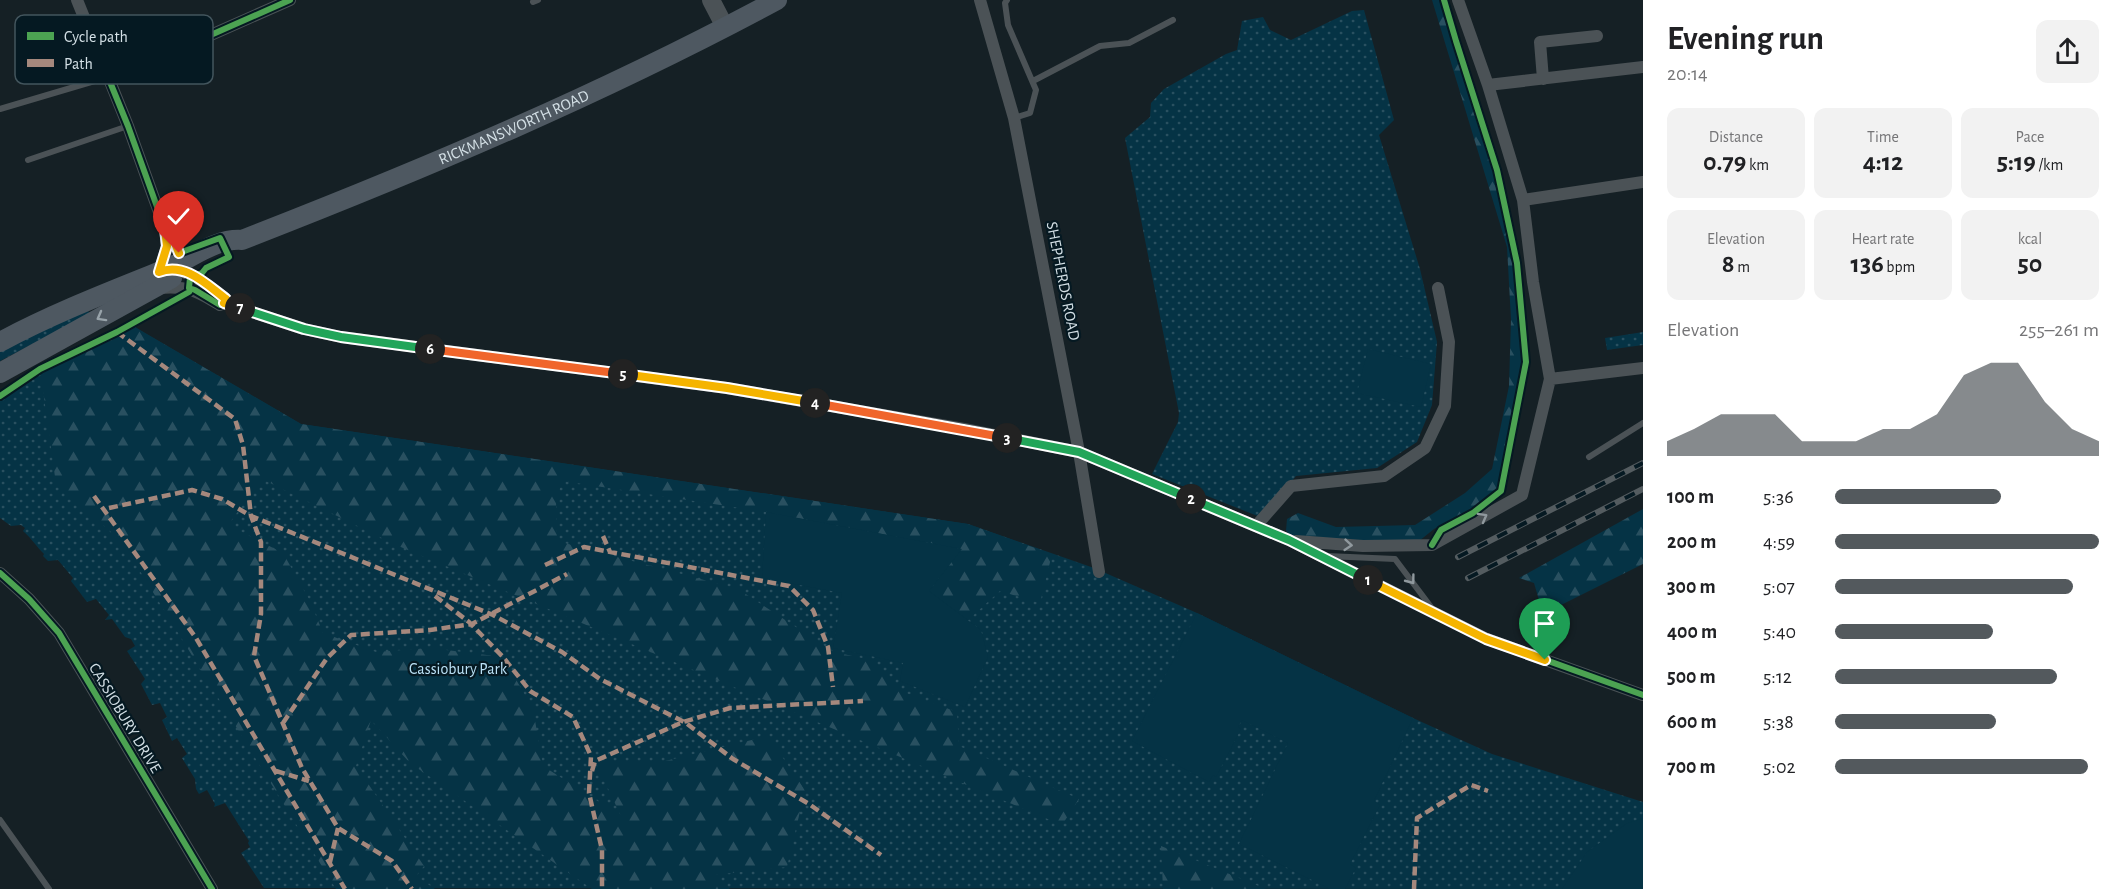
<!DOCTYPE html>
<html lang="en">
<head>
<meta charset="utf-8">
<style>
  :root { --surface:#fff; --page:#f2f2f2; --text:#202124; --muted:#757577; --accent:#53595d }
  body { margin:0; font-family:"Alegreya Sans",sans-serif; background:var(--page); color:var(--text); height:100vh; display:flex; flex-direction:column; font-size:22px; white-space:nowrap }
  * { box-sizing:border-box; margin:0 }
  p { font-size:20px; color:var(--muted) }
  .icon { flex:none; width:33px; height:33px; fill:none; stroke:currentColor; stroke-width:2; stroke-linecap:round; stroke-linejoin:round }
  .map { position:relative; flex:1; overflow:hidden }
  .panel { display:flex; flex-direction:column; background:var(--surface); width:480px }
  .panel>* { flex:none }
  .pin { position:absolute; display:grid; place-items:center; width:51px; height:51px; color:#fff; margin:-62px -26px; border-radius:50% 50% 50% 0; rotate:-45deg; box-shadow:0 0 6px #0007 }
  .pin .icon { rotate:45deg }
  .km { position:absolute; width:30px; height:30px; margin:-15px; border-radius:50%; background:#222; color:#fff; font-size:16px; line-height:30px; text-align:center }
  .round { display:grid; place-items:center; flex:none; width:63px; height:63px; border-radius:12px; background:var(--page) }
  .overview { display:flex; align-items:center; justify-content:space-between; height:102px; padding:0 24px }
  h1 { font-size:33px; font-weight:600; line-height:45px }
  .metrics { display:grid; grid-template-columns:repeat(3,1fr); gap:9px; height:102px; padding:6px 24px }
  .metrics div { display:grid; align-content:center; border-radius:12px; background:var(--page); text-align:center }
  .metrics b { font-size:26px; font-weight:600 }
  .metrics small { font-size:16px; font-weight:400 }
  .metrics p { font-size:16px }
  .chart { height:168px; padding:12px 24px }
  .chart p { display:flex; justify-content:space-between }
  .chart svg { width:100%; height:108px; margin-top:6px; fill:var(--accent); opacity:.7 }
  ul { padding:0 24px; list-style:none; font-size:20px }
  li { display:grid; grid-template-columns:96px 72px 1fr; align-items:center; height:45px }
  li i { height:15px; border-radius:8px; background:var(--accent) }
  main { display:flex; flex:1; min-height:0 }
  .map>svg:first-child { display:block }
</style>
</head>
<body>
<main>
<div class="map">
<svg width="1643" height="889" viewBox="0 0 1643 889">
  <defs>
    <pattern id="grass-dots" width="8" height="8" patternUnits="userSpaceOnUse" patternTransform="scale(1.5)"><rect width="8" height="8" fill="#053345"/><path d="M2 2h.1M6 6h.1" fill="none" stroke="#295060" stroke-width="1.8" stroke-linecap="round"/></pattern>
    <pattern id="forest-firs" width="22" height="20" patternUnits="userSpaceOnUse" patternTransform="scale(1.5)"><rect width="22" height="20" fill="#053345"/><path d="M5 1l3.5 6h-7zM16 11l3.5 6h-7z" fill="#295060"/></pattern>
  </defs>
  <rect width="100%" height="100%" fill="#152025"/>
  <path fill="url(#grass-dots)" d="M 1364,10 L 1394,120 L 1379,135 L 1420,269 L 1437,342 L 1432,405 L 1417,442 L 1377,468 L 1296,476 L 1266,513 L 1260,517 L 1152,474 L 1178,422 L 1179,413 L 1125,138 L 1150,117 L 1151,103 L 1164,89 L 1226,54 L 1237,50 L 1242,21 L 1263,17 L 1270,30 L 1291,40 L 1352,11 Z
    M 87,309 L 90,314 L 0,361 L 0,346 Z
    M 133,326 L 301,424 L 968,524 L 1094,568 L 1197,613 L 1413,718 L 1492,754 L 1643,802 L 1643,889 L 264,888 L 241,853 L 250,847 L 248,843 L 249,841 L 225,803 L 214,807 L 215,804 L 207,790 L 199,794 L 196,789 L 195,779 L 182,758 L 187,754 L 177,738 L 172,741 L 162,720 L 167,717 L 160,703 L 152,705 L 141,684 L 145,679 L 127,651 L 135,646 L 131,639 L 125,637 L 112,619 L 105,620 L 109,615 L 96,599 L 87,602 L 71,581 L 73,578 L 58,560 L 48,561 L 43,556 L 44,554 C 36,546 32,539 23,531 L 25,528 L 21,525 L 11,526 L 0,518 L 0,395 Z
    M 1643,332 L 1643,345 L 1607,350 L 1605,338 Z"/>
  <path fill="url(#forest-firs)" d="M 1432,0 L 1445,0 L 1500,173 L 1521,267 L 1529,364 L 1501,493 L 1434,529 L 1419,541 L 1296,540 L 1286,531 L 1287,519 L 1298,513 L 1336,527 L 1415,525 L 1465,493 L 1492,469 L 1509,386 L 1511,319 L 1507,247 Z
    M 133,326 L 301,424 L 968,524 L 1052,554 L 1040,603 L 1000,591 L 967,621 L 929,591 L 961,549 L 766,512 L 563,481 L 556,498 L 557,541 L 738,589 L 834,652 L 871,660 L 898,690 L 957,712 L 959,746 L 1079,799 L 1062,825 L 396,545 L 262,479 L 228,525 L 283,553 L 310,601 L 323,633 L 376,652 L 430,648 L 503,657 L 533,709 L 543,766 L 621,816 L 595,761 L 661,762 L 768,736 L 805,790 L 787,867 L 713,875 L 730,889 L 592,889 L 410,763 L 371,720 L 356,766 L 424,866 L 416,876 L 435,889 L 336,889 L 135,563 L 110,531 L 56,484 L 40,369 Z
    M 1643,509 L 1643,564 L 1543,614 L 1534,583 L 1519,578 Z
    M 1161,846 L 1266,889 L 1163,889 Z"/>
  <path fill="#053345" d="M 1368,349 L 1431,364 L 1421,407 L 1357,393 Z
    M 766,512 L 962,549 L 929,591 L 981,630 L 988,657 L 965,707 L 900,681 L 903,663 L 833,648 L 842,593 L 762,578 Z
    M 1197,613 L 1413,718 L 1374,801 L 1380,805 L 1350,864 L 1356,868 L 1345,889 L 1330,889 L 1239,844 L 1288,743 L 1242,720 L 1238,727 L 1241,729 L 1216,777 L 1213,775 L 1209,782 L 1132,741 Z
    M 1643,818 L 1643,889 L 1562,889 L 1587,852 L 1626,824 Z"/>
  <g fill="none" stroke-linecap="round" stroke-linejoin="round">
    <path stroke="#4b5256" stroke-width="6" d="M 1007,0 L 1005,3 L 1008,25 L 1036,90 L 1030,113 L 1014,118
      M 533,2 L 538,0
      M 1033,81 L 1100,46 L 1129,43 L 1173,20
      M 0,109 L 108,77
      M 28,160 L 128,126
      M 1589,457 L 1643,423
      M 1327,556 L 1395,559 L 1431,607
      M 0,820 L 49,889"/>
    <path stroke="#4b5256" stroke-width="12" d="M 77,0 L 128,126 L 165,229 L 167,247 L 159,272
      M 980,0 L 1014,118 L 1079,452 L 1099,572
      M 108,77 L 161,57 L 290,0
      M 1543,79 L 1540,42 L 1597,36
      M 1488,85 L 1643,67
      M 1523,200 L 1643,182
      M 169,268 C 194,273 206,284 226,299 L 224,303
      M 159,288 C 189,286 195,290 220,305 L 224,303 L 304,329 L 341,337 L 727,388 L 964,429 L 1079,452 L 1289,540 L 1487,639 L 1643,695
      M 1550,379 L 1643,368
      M 1256,526 L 1291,486 L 1384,476 L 1425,448 L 1445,406 L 1449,342 L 1438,288
      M 1296,541 L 1363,546 L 1432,545 L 1522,495 L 1550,379 L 1533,282 L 1523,200 L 1488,85 L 1458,0
      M 0,573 L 29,599 L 59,633 L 212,889"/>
    <path stroke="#4b5256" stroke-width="18" d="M 711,0 L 725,27"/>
    <g stroke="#4e5861" stroke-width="20">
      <path id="s1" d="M 0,342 C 54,313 109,292 166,269 C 191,259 215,238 242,240 C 425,169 604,93 777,0"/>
      <path d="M 0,373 L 172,278"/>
    </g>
    <g stroke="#545c60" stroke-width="6">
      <path id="rail" d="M 1458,557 L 1643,463
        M 1468,578 L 1643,489"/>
    </g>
    <use href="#rail" stroke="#051922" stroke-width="4" stroke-dasharray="11" stroke-linecap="butt"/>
    <path stroke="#a5887d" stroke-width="4.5" stroke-dasharray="9 4.5" stroke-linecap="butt" d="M 117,332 L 235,419 L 243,445 L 251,516 L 261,542 L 261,614 L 254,656 L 302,768 L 338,828 L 392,861 L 412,889
      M 94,496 L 196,638 L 345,889
      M 109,508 L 192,490 L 222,499 L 251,516 L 493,615 L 562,652 L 600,679 L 686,723 L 733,759 L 809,804 L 881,855
      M 603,536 L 610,552
      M 545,565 L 584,547 L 789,586 L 813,610 L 828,647 L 833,687
      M 435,596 L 469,622 L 503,657 L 530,691 L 573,717 L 591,756 L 589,793 L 602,850 L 602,889
      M 283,723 L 327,658 L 351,635 L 430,630 L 472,624 L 567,574
      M 276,771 L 309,781
      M 592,771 L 595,761 L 683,722 L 730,708 L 863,701
      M 330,862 L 338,828
      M 1414,889 L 1417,818 L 1471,785 L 1488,791"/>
    <g stroke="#051922" stroke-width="10">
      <path id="cycleway" d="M 290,0 L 161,57 L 108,77 L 128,126 L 165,229 L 171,233 L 179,253 L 220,238 L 229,257 L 206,268 L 202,273 L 190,278 L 189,288 L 195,290 L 220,305 L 224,303 L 304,329 L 341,337 L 727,388 L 964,429 L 1079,452 L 1289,540 L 1487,639 L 1643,695
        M 0,396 L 40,369 L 117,332 L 189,292
        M 1432,545 L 1441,530 L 1473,513 L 1501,491 L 1526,362 L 1517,263 L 1497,170 L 1456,41 L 1444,0
        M 0,573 L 29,599 L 59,633 L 212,889"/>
    </g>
    <use href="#cycleway" stroke="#4ca352" stroke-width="6"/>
  </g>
  <defs><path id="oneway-chevron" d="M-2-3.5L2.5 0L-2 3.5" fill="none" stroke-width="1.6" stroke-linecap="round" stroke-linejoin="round" transform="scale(1.5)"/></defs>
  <use stroke="#98a3aa" href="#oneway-chevron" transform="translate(101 317) rotate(151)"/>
  <g stroke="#90999e">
    <use href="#oneway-chevron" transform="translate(1483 517) rotate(-29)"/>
    <use href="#oneway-chevron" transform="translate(1348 545) rotate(5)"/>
    <use href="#oneway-chevron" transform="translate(1411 580) rotate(53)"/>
  </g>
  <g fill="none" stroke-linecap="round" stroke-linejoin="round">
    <g stroke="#fff" stroke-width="12">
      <path id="split-1" d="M 1368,580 L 1486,639 L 1545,660"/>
    </g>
    <g stroke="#fff" stroke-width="12">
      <path id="split-2" d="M 1191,499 L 1289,540 L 1368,580"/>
    </g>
    <g stroke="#fff" stroke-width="12">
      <path id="split-3" d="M 1007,438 L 1079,452 L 1191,499"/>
    </g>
    <g stroke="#fff" stroke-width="12">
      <path id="split-4" d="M 815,403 L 1007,438"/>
    </g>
    <g stroke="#fff" stroke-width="12">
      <path id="split-5" d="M 623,374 L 727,388 L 815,403"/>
    </g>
    <g stroke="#fff" stroke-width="12">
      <path id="split-6" d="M 430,349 L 623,374"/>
    </g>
    <g stroke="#fff" stroke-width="12">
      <path id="split-7" d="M 240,308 L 304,329 L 341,337 L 430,349"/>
    </g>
    <g stroke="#fff" stroke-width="12">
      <path id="split-8" d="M 179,253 L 171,233 L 165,229 L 167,246 L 159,272 C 185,262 206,284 226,299 L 224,303 L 240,308"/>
    </g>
    <use href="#split-1" stroke="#f5b400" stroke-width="8"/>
    <use href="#split-2" stroke="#22a559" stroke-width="8"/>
    <use href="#split-3" stroke="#22a559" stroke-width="8"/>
    <use href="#split-4" stroke="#f0652b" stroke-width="8"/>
    <use href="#split-5" stroke="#f5b400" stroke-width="8"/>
    <use href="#split-6" stroke="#f0652b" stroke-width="8"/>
    <use href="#split-7" stroke="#22a559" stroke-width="8"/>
    <use href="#split-8" stroke="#f5b400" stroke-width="8"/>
  </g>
  <g text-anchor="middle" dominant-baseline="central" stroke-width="4.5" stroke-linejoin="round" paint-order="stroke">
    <g font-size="16" fill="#d4e0e6" stroke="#051922">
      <text stroke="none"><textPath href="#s1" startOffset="558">RICKMANSWORTH ROAD</textPath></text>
      <text transform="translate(1063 281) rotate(79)">SHEPHERDS ROAD</text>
      <text transform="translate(125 718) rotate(59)">CASSIOBURY DRIVE</text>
    </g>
    <g font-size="16" fill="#bae1f6" stroke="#051922">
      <text x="458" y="669">Cassiobury Park</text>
    </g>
  </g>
  <rect x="15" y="15" width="198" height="69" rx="9" fill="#051922" stroke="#43555d" stroke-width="1.5"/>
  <rect x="27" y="32" width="27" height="8" fill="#4ca352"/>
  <rect x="27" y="59" width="27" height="8" fill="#a5887d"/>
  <g font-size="16" fill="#d4e0e6">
    <text x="64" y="42">Cycle path</text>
    <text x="64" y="69">Path</text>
  </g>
</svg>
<div class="pin" style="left:1545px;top:660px;background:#1e9e55"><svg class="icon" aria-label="arrive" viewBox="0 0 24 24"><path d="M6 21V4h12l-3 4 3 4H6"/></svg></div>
<div class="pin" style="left:179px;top:253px;background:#d93025"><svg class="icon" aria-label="check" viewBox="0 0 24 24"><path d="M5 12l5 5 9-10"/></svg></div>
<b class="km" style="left:1368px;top:580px">1</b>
<b class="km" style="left:1191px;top:499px">2</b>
<b class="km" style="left:1007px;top:438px">3</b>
<b class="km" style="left:815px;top:403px">4</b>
<b class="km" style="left:623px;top:374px">5</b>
<b class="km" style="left:430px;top:349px">6</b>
<b class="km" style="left:240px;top:308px">7</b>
</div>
<section class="panel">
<div class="overview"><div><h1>Evening run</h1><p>20:14</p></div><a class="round"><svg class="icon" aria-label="share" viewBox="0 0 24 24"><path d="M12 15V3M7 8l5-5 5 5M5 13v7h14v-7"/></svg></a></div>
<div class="metrics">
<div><p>Distance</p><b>0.79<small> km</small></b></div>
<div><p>Time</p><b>4:12</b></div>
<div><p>Pace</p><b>5:19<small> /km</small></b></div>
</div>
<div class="metrics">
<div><p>Elevation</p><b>8<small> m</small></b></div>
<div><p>Heart rate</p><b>136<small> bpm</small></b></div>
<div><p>kcal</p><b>50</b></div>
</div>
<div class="chart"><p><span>Elevation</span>255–261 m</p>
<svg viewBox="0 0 160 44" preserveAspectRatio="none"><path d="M0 44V38L10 33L20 27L30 27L40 27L50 38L60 38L70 38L80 33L90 33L100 27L110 11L120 6L130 6L140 22L150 33L160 38V44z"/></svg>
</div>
<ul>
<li><b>100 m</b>5:36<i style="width:63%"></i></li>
<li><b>200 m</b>4:59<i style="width:100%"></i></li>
<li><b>300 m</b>5:07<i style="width:90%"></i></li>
<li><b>400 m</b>5:40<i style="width:60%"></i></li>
<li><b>500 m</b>5:12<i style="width:84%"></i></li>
<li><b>600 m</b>5:38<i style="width:61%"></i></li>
<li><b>700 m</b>5:02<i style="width:96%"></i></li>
</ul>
</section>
</main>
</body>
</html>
